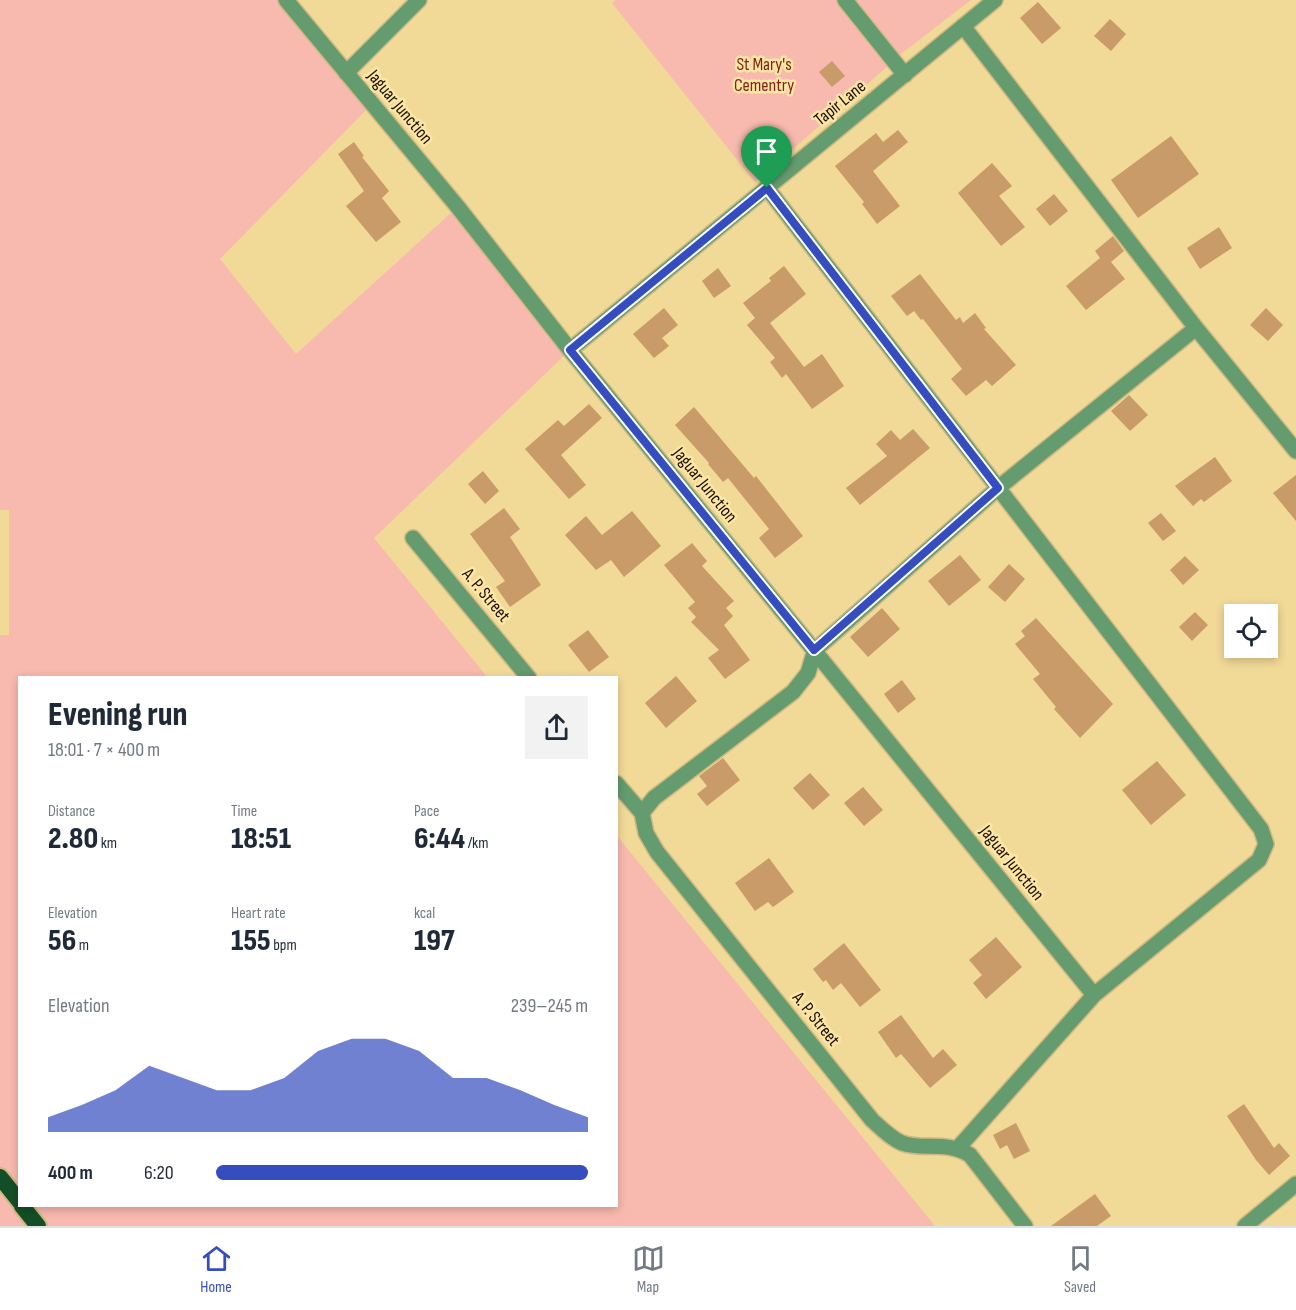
<!DOCTYPE html>
<html lang="en">
<head>
<meta charset="utf-8">
<style>
  :root { --surface:#fff; --page:#f2f2f3; --text:#1f2937; --muted:#747a83; --line:#e0e1e3; --accent:#364dbf }
  body { margin:0; font-family:"Sofia Sans Condensed",sans-serif; background:var(--page); color:var(--text); height:100vh; display:flex; flex-direction:column; font-size:22px; white-space:nowrap }
  * { box-sizing:border-box; margin:0 }
  p { font-size:20px; color:var(--muted) }
  .icon { flex:none; width:33px; height:33px; fill:none; stroke:currentColor; stroke-width:2; stroke-linecap:round; stroke-linejoin:round }
  .map { position:relative; flex:1; overflow:hidden }
  .details { position:absolute; left:18px; top:676px; width:600px; height:531px; display:flex; flex-direction:column; background:var(--surface); border-radius:0px; box-shadow:0 3px 9px #0003 }
  .details>* { flex:none }
  .fabs { position:absolute; left:1224px; top:604px; display:grid; gap:12px }
  .fabs a { display:grid; place-items:center; width:54px; height:54px; border-radius:0px; background:var(--surface); box-shadow:0 3px 9px #0003; font-size:30px }
  .pin { position:absolute; display:grid; place-items:center; width:51px; height:51px; color:#fff; margin:-62px -26px; border-radius:50% 50% 50% 0; rotate:-45deg; box-shadow:0 0 6px #0007 }
  .pin .icon { rotate:45deg }
  .round { display:grid; place-items:center; flex:none; width:63px; height:63px; border-radius:0px; background:var(--page) }
  .head { display:flex; align-items:center; justify-content:space-between; height:102px; padding:0 30px }
  h1 { font-size:33px; font-weight:800; line-height:45px }
  .metrics { display:grid; grid-template-columns:repeat(3,1fr); gap:9px; height:102px; padding:6px 30px }
  .metrics div { display:grid; align-content:center }
  .metrics b { font-size:30px; font-weight:800 }
  .metrics small { font-size:16px; font-weight:400 }
  .metrics p { font-size:16px }
  .chart { height:168px; padding:12px 30px }
  .chart p { display:flex; justify-content:space-between }
  .chart svg { width:100%; height:108px; margin-top:6px; fill:var(--accent); opacity:.7 }
  ul { padding:0 30px; list-style:none; font-size:20px }
  li { display:grid; grid-template-columns:96px 72px 1fr; align-items:center; height:45px }
  li i { height:15px; border-radius:8px; background:var(--accent) }
  .tab-bar { display:flex; justify-content:space-around; align-items:center; height:84px; border-top:2px solid var(--line); background:var(--surface); font-size:16px; color:var(--muted) }
  .tab-bar a { display:grid; justify-items:center; gap:3px }
  .tab-bar .selected { color:var(--accent) }
  .map>svg:first-child { display:block }
</style>
</head>
<body>
<div class="map">
<svg width="1296" height="1226" viewBox="0 0 1296 1226">
  <rect width="100%" height="100%" fill="#f1d998"/>
  <path fill="#f8b9af" d="M 0,0 L 278,0 L 369,107 L 220,259 L 296,354 L 452,212 L 568,352 L 374,538 L 488,678 L 20,678 L 20,1206 L 616,1206 L 617,836 L 935,1226 L 0,1226 L 0,635 L 9,635 L 9,510 L 0,510 Z
    M 616,0 L 837,0 L 889,65 L 755,182 L 612,3 Z
    M 848,0 L 971,0 L 893,60 Z"/>
  <path fill="#c89b68" d="M 1038,2 L 1061,28 L 1042,44 L 1020,18 Z
    M 1110,19 L 1126,34 L 1111,51 L 1094,36 Z
    M 832,61 L 845,76 L 832,87 L 819,72 Z
    M 898,130 L 908,142 L 873,171 L 900,206 L 877,224 L 862,204 L 864,202 L 835,166 L 876,133 L 883,142 Z
    M 1171,136 L 1199,174 L 1138,218 L 1111,180 Z
    M 354,142 L 364,156 L 362,157 L 389,191 L 382,198 L 401,222 L 376,242 L 346,206 L 364,191 L 338,154 Z
    M 992,163 L 1012,186 L 999,196 L 1025,227 L 1001,246 L 958,193 Z
    M 1054,194 L 1068,211 L 1050,226 L 1036,209 Z
    M 1219,227 L 1232,248 L 1200,269 L 1187,248 Z
    M 1113,236 L 1124,251 L 1111,262 L 1125,279 L 1086,310 L 1066,286 L 1100,258 L 1095,251 Z
    M 784,266 L 806,294 L 770,323 L 804,367 L 822,354 L 844,386 L 812,409 L 786,374 L 782,378 L 770,362 L 775,358 L 747,325 L 755,318 L 743,303 L 771,281 L 769,278 Z
    M 718,268 L 731,286 L 714,298 L 702,281 Z
    M 920,274 L 956,320 L 960,317 L 963,323 L 975,313 L 986,328 L 984,329 L 1016,365 L 992,386 L 986,380 L 966,396 L 951,379 L 962,369 L 923,319 L 921,320 L 914,311 L 907,316 L 891,296 Z
    M 664,308 L 678,325 L 662,338 L 669,346 L 654,358 L 633,334 Z
    M 1266,308 L 1283,325 L 1268,341 L 1250,325 Z
    M 1129,395 L 1148,415 L 1130,431 L 1111,411 Z
    M 589,404 L 602,418 L 561,455 L 586,485 L 569,499 L 525,449 L 558,420 L 564,426 Z
    M 694,407 L 754,478 L 756,476 L 803,536 L 775,558 L 759,538 L 769,529 L 728,478 L 723,482 L 708,464 L 709,463 L 675,425 Z
    M 913,429 L 930,448 L 860,505 L 846,488 L 887,456 L 876,444 L 891,430 L 900,440 Z
    M 1215,457 L 1232,481 L 1204,502 L 1201,499 L 1193,506 L 1175,486 Z
    M 483,471 L 499,491 L 485,504 L 468,484 Z
    M 1296,475 L 1296,521 L 1273,493 Z
    M 504,508 L 520,529 L 510,537 L 541,585 L 510,607 L 496,587 L 505,581 L 470,534 Z
    M 632,511 L 661,546 L 624,577 L 611,560 L 596,570 L 565,535 L 586,516 L 602,535 Z
    M 1161,513 L 1176,531 L 1163,541 L 1148,523 Z
    M 692,543 L 707,561 L 702,566 L 734,601 L 726,608 L 733,616 L 724,625 L 750,660 L 725,679 L 708,658 L 719,650 L 691,622 L 696,617 L 688,608 L 695,602 L 664,565 Z
    M 960,555 L 981,580 L 949,606 L 928,581 Z
    M 1185,556 L 1199,570 L 1183,585 L 1170,570 Z
    M 1009,564 L 1025,579 L 1005,602 L 988,587 Z
    M 882,608 L 900,629 L 868,657 L 850,637 Z
    M 1195,612 L 1208,625 L 1192,641 L 1179,627 Z
    M 1036,618 L 1113,704 L 1080,738 L 1054,709 L 1056,707 L 1033,679 L 1040,674 L 1015,644 L 1025,636 L 1021,631 Z
    M 588,630 L 609,657 L 589,672 L 568,645 Z
    M 676,676 L 697,701 L 666,728 L 645,703 Z
    M 902,680 L 916,699 L 898,713 L 884,694 Z
    M 723,758 L 740,780 L 707,806 L 697,794 L 707,786 L 699,776 Z
    M 1157,761 L 1186,795 L 1151,825 L 1122,790 Z
    M 810,773 L 830,795 L 813,810 L 793,788 Z
    M 863,787 L 883,810 L 864,826 L 844,803 Z
    M 769,858 L 794,892 L 773,907 L 768,902 L 755,911 L 735,883 Z
    M 996,937 L 1022,967 L 986,999 L 973,983 L 982,975 L 969,960 Z
    M 844,943 L 881,990 L 860,1007 L 841,983 L 833,990 L 826,980 L 823,982 L 813,969 Z
    M 901,1015 L 933,1058 L 943,1049 L 957,1065 L 930,1088 L 901,1054 L 896,1058 L 878,1032 Z
    M 1244,1104 L 1274,1148 L 1279,1143 L 1290,1156 L 1269,1175 L 1256,1160 L 1227,1116 Z
    M 1016,1123 L 1030,1151 L 1014,1159 L 1007,1145 L 1000,1149 L 993,1135 Z
    M 1095,1194 L 1111,1216 L 1097,1226 L 1051,1226 Z"/>
  <g fill="none" stroke-linecap="round" stroke-linejoin="round">
    <g stroke="#ceb980" stroke-width="18">
      <path id="minor" d="M 286,0 L 457,206 L 570,350 L 1094,995
        M 845,0 L 905,75
        M 963,26 L 1196,328 L 1296,451
        M 346,73 L 419,0
        M 767,188 L 1261,829 L 1266,844 L 1259,860 L 1094,995 L 958,1148
        M 570,350 L 995,0
        M 413,538 L 529,678
        M 616,783 L 642,813 L 646,833 L 657,852 L 872,1120 C 881,1128 890,1138 902,1143 C 924,1151 945,1140 970,1155 L 1025,1226
        M 642,813 L 654,798 L 793,692 L 808,673 L 815,650 L 998,488 L 1196,328
        M 1245,1226 L 1296,1184"/>
    </g>
    <g stroke="#ceb980" stroke-width="20">
      <path id="trunk" d="M 0,1177 L 20,1202
        M 22,1206 L 38,1226"/>
    </g>
    <use href="#minor" stroke="#649b6f" stroke-width="15"/>
    <use href="#trunk" stroke="#144e26" stroke-width="16"/>
  </g>
  <g fill="none" stroke-linecap="round" stroke-linejoin="round">
    <g stroke="#fff" stroke-width="12">
      <path id="route" d="M 767,188 L 998,488 L 814,650 L 570,350 Z"/>
    </g>
    <use href="#route" stroke="#364dbf" stroke-width="8"/>
  </g>
  <g text-anchor="middle" dominant-baseline="central" stroke-width="5" stroke-linejoin="round" paint-order="stroke">
    <g font-size="18" fill="#7f1f16" stroke="#ffe6a5">
      <text x="764" y="64">St Mary's<tspan x="764" dy="21">Cementry</tspan></text>
    </g>
    <g font-size="18" fill="#170e00" stroke="#ffe6a5">
      <text transform="translate(840 103) rotate(-39)">Tapir Lane</text>
      <text transform="translate(400 107) rotate(50)">Jaguar Junction</text>
      <text transform="translate(705 485) rotate(51)">Jaguar Junction</text>
      <text transform="translate(486 595) rotate(50)">A. P. Street</text>
      <text transform="translate(1012 863) rotate(51)">Jaguar Junction</text>
      <text transform="translate(816 1019) rotate(51)">A. P. Street</text>
    </g>
  </g>
</svg>
<div class="fabs">
<a><svg class="icon" aria-label="locate" viewBox="0 0 24 24"><circle cx="12" cy="12" r="6"/><path d="M12 2v4M12 18v4M2 12h4M18 12h4"/></svg></a>
</div>
<div class="pin" style="left:767px;top:188px;background:#1e9e55"><svg class="icon" aria-label="arrive" viewBox="0 0 24 24"><path d="M6 21V4h12l-3 4 3 4H6"/></svg></div>
<section class="details">
<div class="head"><div><h1>Evening run</h1><p>18:01 · 7 × 400 m</p></div><a class="round"><svg class="icon" aria-label="share" viewBox="0 0 24 24"><path d="M12 15V3M7 8l5-5 5 5M5 13v7h14v-7"/></svg></a></div>
<div class="metrics">
<div><p>Distance</p><b>2.80<small> km</small></b></div>
<div><p>Time</p><b>18:51</b></div>
<div><p>Pace</p><b>6:44<small> /km</small></b></div>
</div>
<div class="metrics">
<div><p>Elevation</p><b>56<small> m</small></b></div>
<div><p>Heart rate</p><b>155<small> bpm</small></b></div>
<div><p>kcal</p><b>197</b></div>
</div>
<div class="chart"><p><span>Elevation</span>239–245 m</p>
<svg viewBox="0 0 160 44" preserveAspectRatio="none"><path d="M0 44V38L10 33L20 27L30 17L40 22L50 27L60 27L70 22L80 11L90 6L100 6L110 11L120 22L130 22L140 27L150 33L160 38V44z"/></svg>
</div>
<ul>
<li><b>400 m</b>6:20<i style="width:100%"></i></li>
</ul>
</section>
</div>
<nav class="tab-bar">
<a class="selected"><svg class="icon" aria-label="home" viewBox="0 0 24 24"><path d="M3 11l9-7 9 7M6 9v11h12V9"/></svg>Home</a>
<a><svg class="icon" aria-label="map" viewBox="0 0 24 24"><path d="M3 6l6-2 6 2 6-2v14l-6 2-6-2-6 2zM9 4v14M15 6v14"/></svg>Map</a>
<a><svg class="icon" aria-label="saved" viewBox="0 0 24 24"><path d="M7 4h10v16l-5-4-5 4z"/></svg>Saved</a>
</nav>
</body>
</html>
